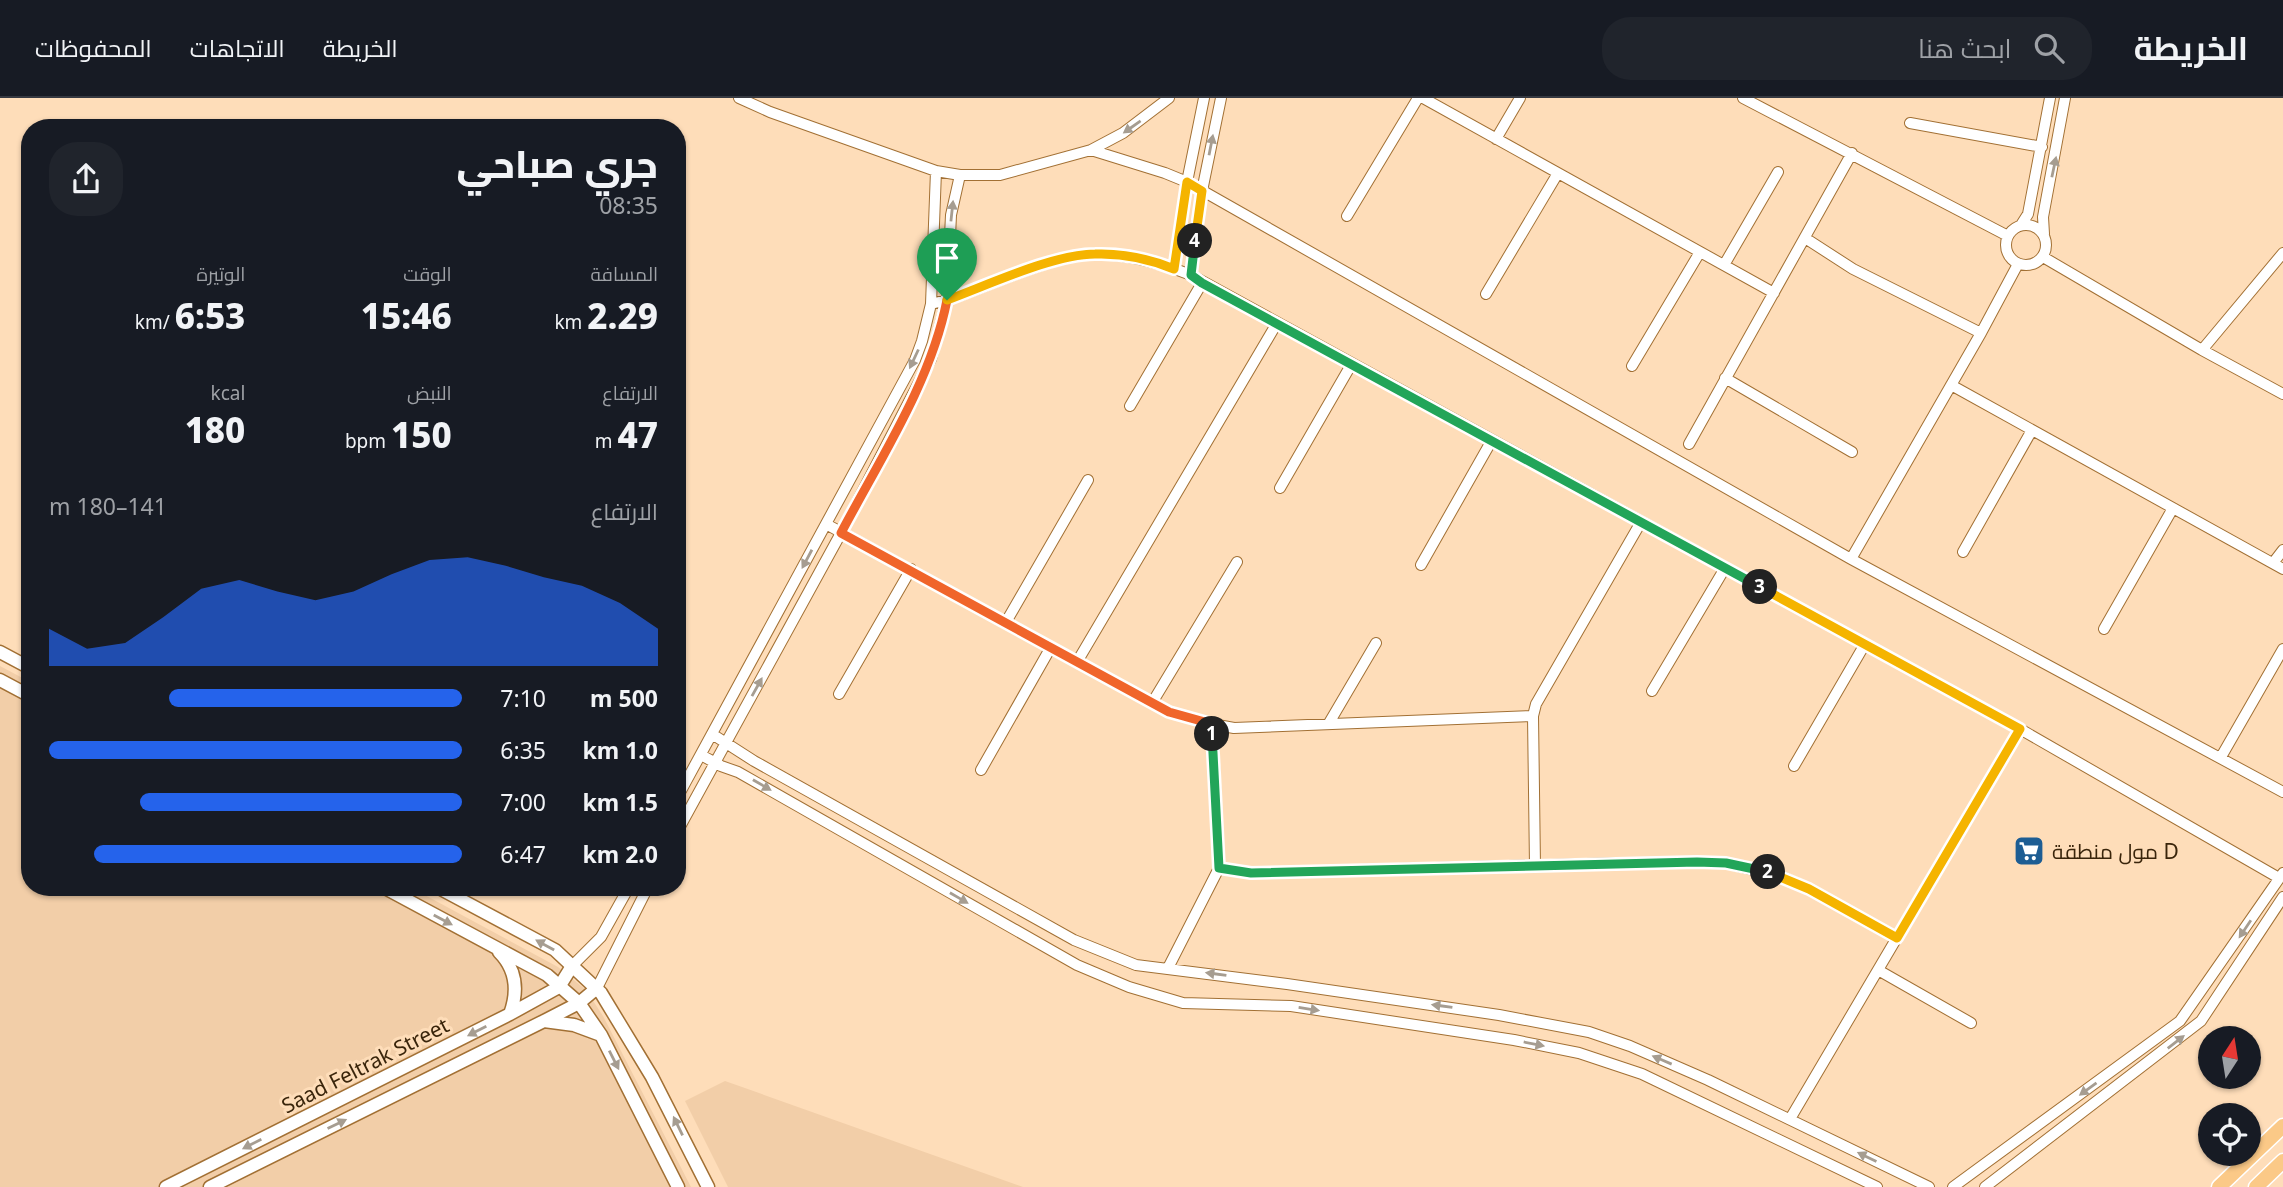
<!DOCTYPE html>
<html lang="ar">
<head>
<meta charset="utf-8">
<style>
  :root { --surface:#171b24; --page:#20242c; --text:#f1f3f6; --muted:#9ea1a6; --line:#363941; --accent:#2563eb }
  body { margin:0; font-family:"Noto Sans",Cairo,sans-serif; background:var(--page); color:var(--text); direction:rtl; height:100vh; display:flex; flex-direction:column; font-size:26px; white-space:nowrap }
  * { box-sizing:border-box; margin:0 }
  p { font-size:23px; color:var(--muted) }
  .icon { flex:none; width:38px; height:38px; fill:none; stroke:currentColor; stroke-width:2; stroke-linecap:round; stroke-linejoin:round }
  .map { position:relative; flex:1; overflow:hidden; direction:ltr }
  .details { position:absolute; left:21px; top:21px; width:665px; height:777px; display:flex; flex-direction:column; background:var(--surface); border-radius:28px; box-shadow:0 2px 5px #0004; direction:rtl }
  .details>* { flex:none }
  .needle { width:46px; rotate:12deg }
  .controls { position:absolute; left:2198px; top:928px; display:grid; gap:14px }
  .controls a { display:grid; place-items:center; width:63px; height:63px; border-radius:50%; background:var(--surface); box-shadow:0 2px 5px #0004; font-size:35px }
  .pin { position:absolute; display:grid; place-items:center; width:60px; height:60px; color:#fff; margin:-72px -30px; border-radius:50% 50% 50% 0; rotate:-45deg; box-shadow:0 0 7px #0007 }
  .pin .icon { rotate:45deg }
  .km { position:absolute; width:35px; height:35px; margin:-18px; border-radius:50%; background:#222; color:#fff; font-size:19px; line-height:35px; text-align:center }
  .round { display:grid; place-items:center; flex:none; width:74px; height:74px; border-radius:28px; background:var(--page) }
  .overview { display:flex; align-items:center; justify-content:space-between; height:119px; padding:0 28px }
  h1 { font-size:38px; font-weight:800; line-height:52px }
  .figures { display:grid; grid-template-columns:repeat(3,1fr); gap:10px; height:119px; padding:7px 28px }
  .figures div { display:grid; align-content:center }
  .figures b { font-size:35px; font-weight:800 }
  .figures small { font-size:19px; font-weight:400 }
  .figures p { font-size:19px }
  .chart { height:196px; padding:14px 28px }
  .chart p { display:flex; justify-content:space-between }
  .chart svg { width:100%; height:126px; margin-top:7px; fill:var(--accent); opacity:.7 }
  ul { padding:0 28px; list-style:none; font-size:23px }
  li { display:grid; grid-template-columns:112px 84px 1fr; align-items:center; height:52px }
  li i { height:18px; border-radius:9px; background:var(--accent) }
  header { display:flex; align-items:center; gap:42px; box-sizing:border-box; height:98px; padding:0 35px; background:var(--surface); border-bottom:2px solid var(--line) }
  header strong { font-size:33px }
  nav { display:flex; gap:38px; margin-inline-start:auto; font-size:24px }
  .search { width:490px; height:63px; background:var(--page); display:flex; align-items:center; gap:18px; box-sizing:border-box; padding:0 24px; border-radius:28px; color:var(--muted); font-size:26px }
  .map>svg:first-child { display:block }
</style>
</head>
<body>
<header>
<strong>الخريطة</strong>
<div class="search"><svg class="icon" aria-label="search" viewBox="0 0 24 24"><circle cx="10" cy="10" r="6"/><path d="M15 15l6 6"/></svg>ابحث هنا</div>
<nav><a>الخريطة</a><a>الاتجاهات</a><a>المحفوظات</a></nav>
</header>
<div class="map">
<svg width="2283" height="1089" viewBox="0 0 2283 1089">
  <rect width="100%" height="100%" fill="#feddb9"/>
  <path fill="#f2cea8" d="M 0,568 L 30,584 L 30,789 L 410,789 L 558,869 L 586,892 L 603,918 L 691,1089 L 0,1089 Z
    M 725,983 L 1023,1089 L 728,1089 L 685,1003 Z"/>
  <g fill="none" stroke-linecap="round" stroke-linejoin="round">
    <g stroke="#a27034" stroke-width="12">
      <path id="minor" d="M 739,0 L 770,14 L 936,73 L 960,77 L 1000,77 L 1091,52 L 1165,75 L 1187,84 L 1851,461 L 2283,694
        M 1423,0 L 1774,195
        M 1743,0 L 2008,138
        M 1910,25 L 2042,49
        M 1496,41 L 1520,0
        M 1091,52 L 1123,35 L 1169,0
        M 1347,118 L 1418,0
        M2006 147a20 20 0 1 1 40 0a20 20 0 1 1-40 0Z
        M 2021,127 L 2028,116 L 2050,0
        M 2044,136 L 2043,119 L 2065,0
        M 1805,140 L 1853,171 L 1981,235
        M 2043,159 L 2202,252 L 2283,296
        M 1724,167 L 1778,74
        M 1174,171 L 1187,84 L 1204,0
        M 1191,177 L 1202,93 L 1221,0
        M 1486,196 L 1558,75
        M 931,206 L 947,202 C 988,188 1055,156 1096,156 C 1129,156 1160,165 1191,177 L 2020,631 L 2279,780
        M 2202,252 L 2283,155
        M 1632,268 L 1700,154
        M 1725,280 L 1852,354
        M 1951,287 L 2283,471
        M 1130,308 L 1202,185
        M 1689,346 L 1852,55
        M 1280,390 L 1351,267
        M 826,426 L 1169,614 L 1212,626 L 1234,630 L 1533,618
        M 1963,454 L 2032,332
        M 1851,461 L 1981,235 L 2018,166
        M 2273,465 L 2283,452
        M 1421,467 L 1492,342
        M 1006,524 L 1088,382
        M 2104,531 L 2173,410
        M 1077,564 L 1277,225
        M 1652,593 L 1725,470
        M 839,596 L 911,471
        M 1152,605 L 1237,464
        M 1329,625 L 1376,545
        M 712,636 L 754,663 L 1074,842 L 1136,867 L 1287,886 L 1499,917 L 1589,934 L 1630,948 L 1708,982 L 1929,1089
        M 701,657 L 721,668 L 738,674 L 1077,867 L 1129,889 L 1183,905 L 1291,908 L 1514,942 L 1579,955 L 1642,976 L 1877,1089
        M 2221,659 L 2283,551
        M 1794,668 L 1865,546
        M 981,672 L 1051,549
        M 677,700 L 915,262 L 922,243 L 931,206 L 936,73
        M 677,734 L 841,435 L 931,261 L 947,202 L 951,117 L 960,77
        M 1535,768 L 1533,618 L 1536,606 L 1641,424
        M 1219,770 L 1251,775 L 1622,765 L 1726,765 L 1782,779 L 1809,791 L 1897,840
        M 572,868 L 601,839 L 629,789
        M 1168,870 L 1219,770 L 1212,626
        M 1878,872 L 1971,925
        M 597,890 L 648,789
        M 1790,1021 L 2020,631
        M 1953,1089 L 2180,923 L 2283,775
        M 1985,1089 L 2201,923 L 2283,799"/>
    </g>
    <g stroke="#a27034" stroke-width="15">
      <path id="tertiary" d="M 0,554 L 30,570
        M 0,582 L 30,598
        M 383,789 L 547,877 L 579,905 L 601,937 L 678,1089
        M 437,789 L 555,852 L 601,895 L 652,979 L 708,1089
        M 499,854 C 517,872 518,894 510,916
        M 544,923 L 574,927 L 601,937
        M 166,1089 L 510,916 L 559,889 L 572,868
        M 210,1089 L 544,923 L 579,905 L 597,890"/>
    </g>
    <g stroke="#fff" stroke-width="17">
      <path id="primary" d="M 2219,1089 L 2283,1028
        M 2256,1089 L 2283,1063"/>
    </g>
    <use href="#minor" stroke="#fff" stroke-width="10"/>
    <use href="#tertiary" stroke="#fff" stroke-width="12"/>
    <use href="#primary" stroke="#fbc987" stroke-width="14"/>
  </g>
  <defs><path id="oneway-solid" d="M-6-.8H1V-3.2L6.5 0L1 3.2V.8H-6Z" transform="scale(1.75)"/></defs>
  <g fill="#a69d91">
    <use href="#oneway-solid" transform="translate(1132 29) rotate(145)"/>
    <use href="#oneway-solid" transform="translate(1211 47) rotate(-79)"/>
    <use href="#oneway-solid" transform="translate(2054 69) rotate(-78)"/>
    <use href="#oneway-solid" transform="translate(952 113) rotate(-84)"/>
    <use href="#oneway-solid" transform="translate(914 261) rotate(115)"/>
    <use href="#oneway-solid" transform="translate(807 461) rotate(118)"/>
    <use href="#oneway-solid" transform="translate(757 589) rotate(-61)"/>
    <use href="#oneway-solid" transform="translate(762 687) rotate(30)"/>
    <use href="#oneway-solid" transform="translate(959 800) rotate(30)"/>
    <use href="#oneway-solid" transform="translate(443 822) rotate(28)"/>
    <use href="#oneway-solid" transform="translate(2245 831) rotate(124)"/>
    <use href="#oneway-solid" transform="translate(545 847) rotate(-151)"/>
    <use href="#oneway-solid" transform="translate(1216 876) rotate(-172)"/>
    <use href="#oneway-solid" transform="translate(1442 908) rotate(-172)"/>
    <use href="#oneway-solid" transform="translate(1309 911) rotate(9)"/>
    <use href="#oneway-solid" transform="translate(477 933) rotate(153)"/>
    <use href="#oneway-solid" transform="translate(2176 944) rotate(-38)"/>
    <use href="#oneway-solid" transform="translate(1534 946) rotate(11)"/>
    <use href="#oneway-solid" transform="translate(614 962) rotate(63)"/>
    <use href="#oneway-solid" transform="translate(1662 962) rotate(-157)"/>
    <use href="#oneway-solid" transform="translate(2088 991) rotate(144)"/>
    <use href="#oneway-solid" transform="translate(337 1026) rotate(-26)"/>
    <use href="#oneway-solid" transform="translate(678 1028) rotate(-116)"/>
    <use href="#oneway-solid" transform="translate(252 1046) rotate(153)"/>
    <use href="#oneway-solid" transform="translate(1867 1059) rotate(-154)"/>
  </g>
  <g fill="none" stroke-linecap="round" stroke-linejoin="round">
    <g stroke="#fff" stroke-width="14">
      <path id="split-1" d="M 947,202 C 931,284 880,361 841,435 L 1169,614 L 1212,626 L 1212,636"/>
    </g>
    <g stroke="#fff" stroke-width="14">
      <path id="split-2" d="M 1212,636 L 1219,770 L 1251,775 L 1697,764 L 1726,765 L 1768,774"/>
    </g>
    <g stroke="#fff" stroke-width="14">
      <path id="split-3" d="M 1760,489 L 2020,631 L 1897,840 L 1809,791 L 1768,774"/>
    </g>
    <g stroke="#fff" stroke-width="14">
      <path id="split-4" d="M 1195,143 L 1191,177 L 1202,185 L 1760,489"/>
    </g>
    <g stroke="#fff" stroke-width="14">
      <path id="split-5" d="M 947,202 C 988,187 1054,156 1095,156 C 1122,155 1150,161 1174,171 L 1187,84 L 1202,93 L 1195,143"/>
    </g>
    <use href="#split-1" stroke="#f0652b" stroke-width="9"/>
    <use href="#split-2" stroke="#22a559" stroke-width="9"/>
    <use href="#split-3" stroke="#f5b400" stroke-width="9"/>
    <use href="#split-4" stroke="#22a559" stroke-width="9"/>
    <use href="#split-5" stroke="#f5b400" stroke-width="9"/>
  </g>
  <defs>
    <g id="supermarket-square" transform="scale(1.575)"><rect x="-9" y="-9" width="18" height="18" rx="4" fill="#1d5d93" stroke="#feddb9"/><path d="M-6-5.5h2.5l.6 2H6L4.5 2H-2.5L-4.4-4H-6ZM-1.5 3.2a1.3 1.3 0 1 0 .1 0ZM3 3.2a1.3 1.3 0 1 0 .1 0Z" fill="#fff"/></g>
  </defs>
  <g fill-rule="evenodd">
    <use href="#supermarket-square" x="2029" y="753"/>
  </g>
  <g text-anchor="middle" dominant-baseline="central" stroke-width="6" stroke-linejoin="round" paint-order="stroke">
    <g font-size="21" fill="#3a250b" stroke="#feddb9" text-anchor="start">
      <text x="2052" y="753">مول منطقة D</text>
    </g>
    <g font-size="21" fill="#3a250b" stroke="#feddb9">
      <text transform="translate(365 967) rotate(-27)">Saad Feltrak Street</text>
    </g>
  </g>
</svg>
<div class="controls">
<a><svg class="needle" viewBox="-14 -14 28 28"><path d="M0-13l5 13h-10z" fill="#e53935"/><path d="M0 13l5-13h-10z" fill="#9ea1a6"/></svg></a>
<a><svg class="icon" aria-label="locate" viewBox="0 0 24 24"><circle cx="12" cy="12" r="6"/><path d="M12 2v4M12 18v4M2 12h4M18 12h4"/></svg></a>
</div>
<div class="pin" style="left:947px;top:202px;background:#1e9e55"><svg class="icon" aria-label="arrive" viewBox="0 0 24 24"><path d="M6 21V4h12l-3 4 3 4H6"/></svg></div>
<b class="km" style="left:1212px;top:636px">1</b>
<b class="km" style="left:1768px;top:774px">2</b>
<b class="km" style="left:1760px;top:489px">3</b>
<b class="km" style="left:1195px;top:143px">4</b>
<section class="details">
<div class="overview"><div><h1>جري صباحي</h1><p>08:35</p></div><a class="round"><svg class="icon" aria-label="share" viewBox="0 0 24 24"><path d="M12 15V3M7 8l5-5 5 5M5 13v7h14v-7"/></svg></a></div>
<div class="figures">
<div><p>المسافة</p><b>2.29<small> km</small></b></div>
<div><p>الوقت</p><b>15:46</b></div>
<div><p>الوتيرة</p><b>6:53<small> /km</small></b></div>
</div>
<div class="figures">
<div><p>الارتفاع</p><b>47<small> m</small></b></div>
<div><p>النبض</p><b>150<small> bpm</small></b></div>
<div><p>kcal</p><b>180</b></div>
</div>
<div class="chart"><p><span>الارتفاع</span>141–180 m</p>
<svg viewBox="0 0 160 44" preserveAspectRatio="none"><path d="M0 44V31L10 38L20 36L30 27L40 17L50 14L60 18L70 21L80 18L90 12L100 7L110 6L120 9L130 13L140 16L150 22L160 31V44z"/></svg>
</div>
<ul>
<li><b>500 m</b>7:10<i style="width:71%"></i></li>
<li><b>1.0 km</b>6:35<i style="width:100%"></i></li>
<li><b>1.5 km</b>7:00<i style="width:78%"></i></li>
<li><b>2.0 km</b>6:47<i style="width:89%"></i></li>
</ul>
</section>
</div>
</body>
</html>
